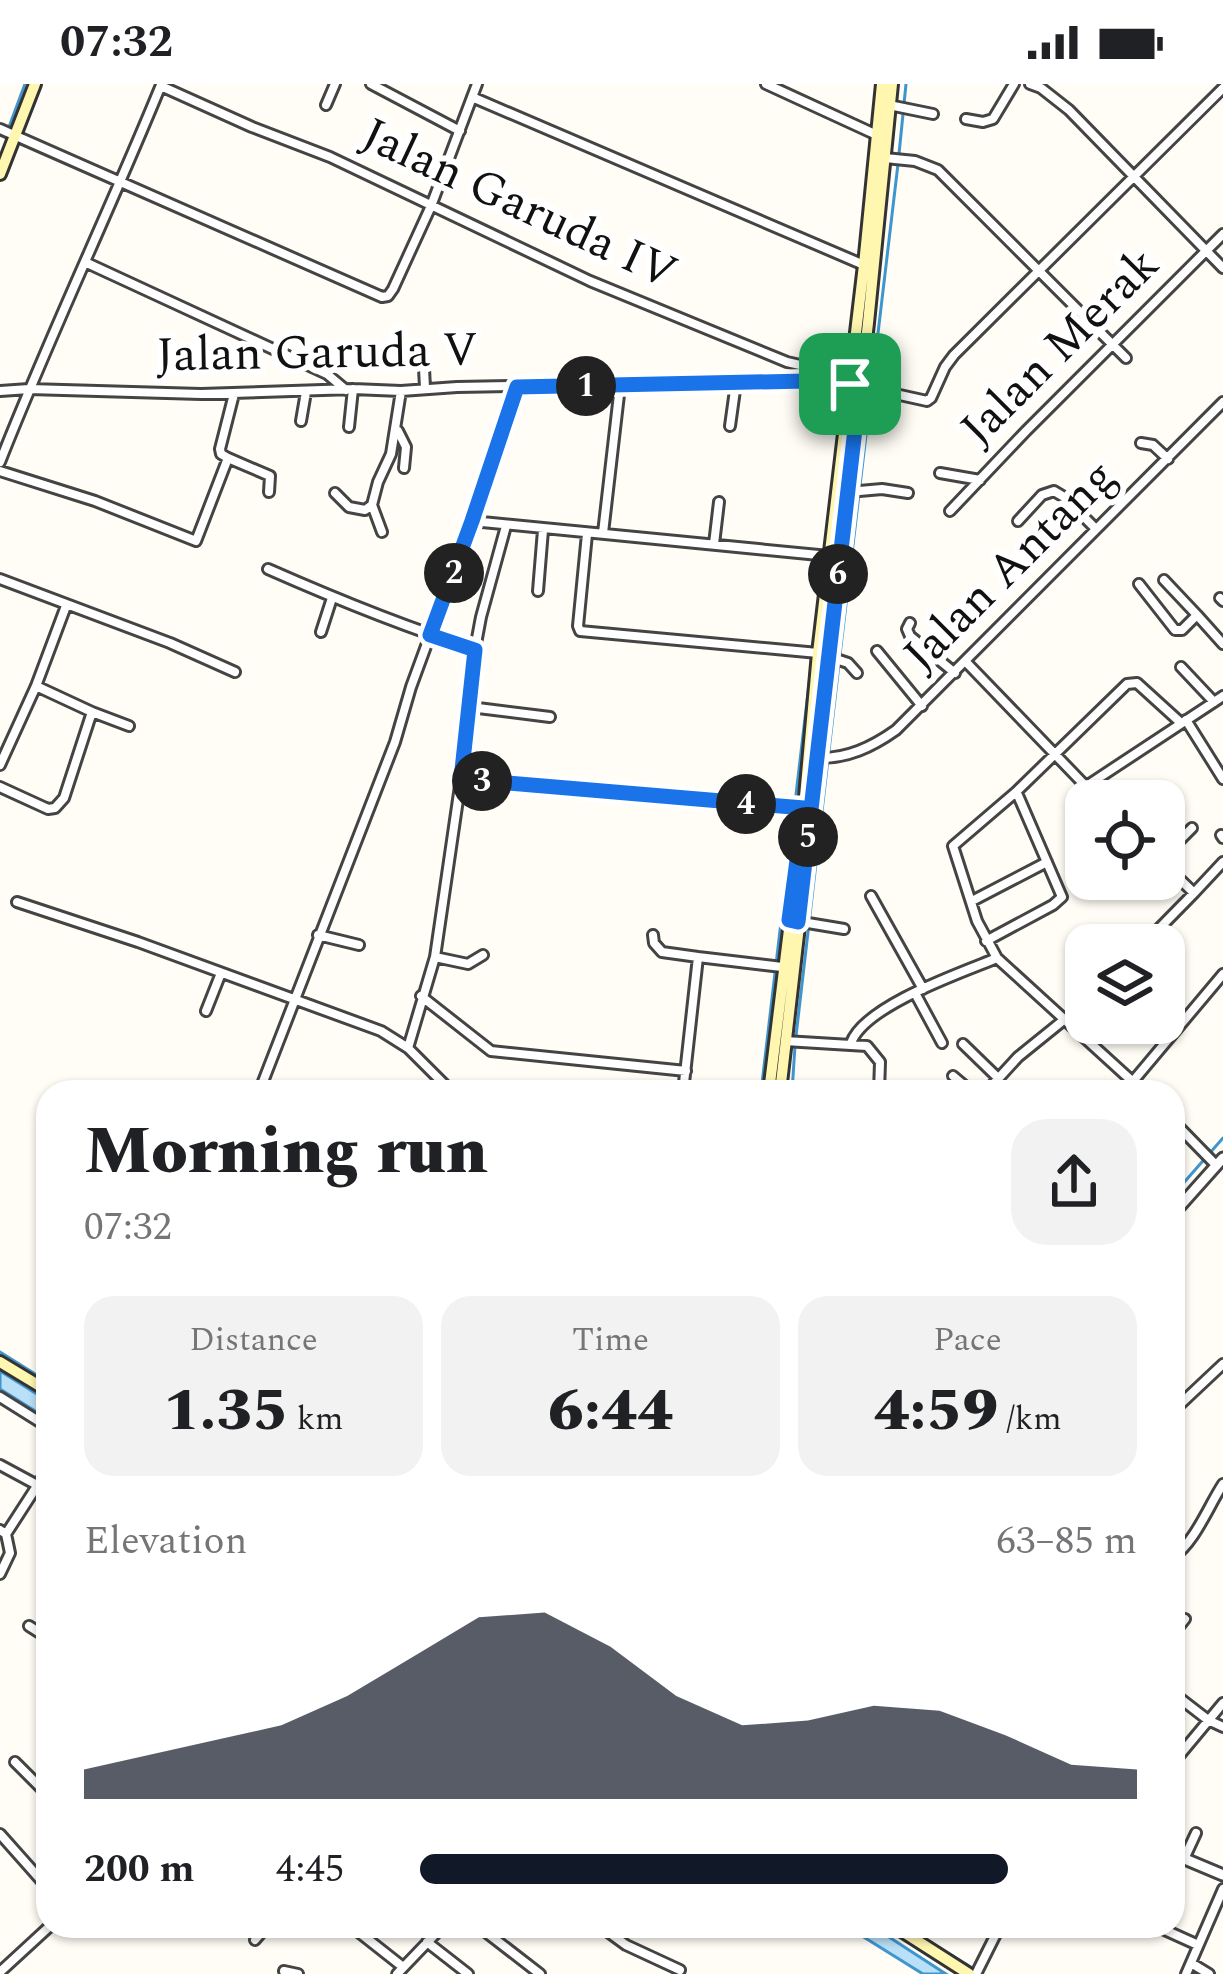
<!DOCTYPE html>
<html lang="en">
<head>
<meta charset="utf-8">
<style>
  :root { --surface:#fff; --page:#f2f2f2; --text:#202124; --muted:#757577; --accent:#111827 }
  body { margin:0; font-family:Spectral,serif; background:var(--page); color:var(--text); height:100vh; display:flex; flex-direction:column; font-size:45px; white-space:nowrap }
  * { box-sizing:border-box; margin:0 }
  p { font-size:39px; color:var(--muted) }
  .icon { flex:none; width:66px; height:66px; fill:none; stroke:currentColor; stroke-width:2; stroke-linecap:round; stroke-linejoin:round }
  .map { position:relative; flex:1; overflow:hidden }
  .side { position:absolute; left:36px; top:996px; width:1149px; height:858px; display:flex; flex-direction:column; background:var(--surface); border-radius:36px; box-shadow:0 3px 9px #0004 }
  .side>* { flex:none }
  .buttons { position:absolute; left:1065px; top:696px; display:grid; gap:24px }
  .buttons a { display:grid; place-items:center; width:120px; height:120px; border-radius:24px; background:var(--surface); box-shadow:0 3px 9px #0004; font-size:60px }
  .pin { position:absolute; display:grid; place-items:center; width:102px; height:102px; color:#fff; margin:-51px; border-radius:24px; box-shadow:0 6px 18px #0006 }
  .km { position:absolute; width:60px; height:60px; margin:-30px; border-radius:50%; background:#222; color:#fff; font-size:33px; line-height:60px; text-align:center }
  .round { display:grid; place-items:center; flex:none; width:126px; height:126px; border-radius:36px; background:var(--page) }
  .overview { display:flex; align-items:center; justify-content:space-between; height:204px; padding:0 48px }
  h1 { font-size:66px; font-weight:800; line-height:90px }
  .figures { display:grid; grid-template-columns:repeat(3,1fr); gap:18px; height:204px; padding:12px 48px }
  .figures div { display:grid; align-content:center; border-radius:30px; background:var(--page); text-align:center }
  .figures b { font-size:60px; font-weight:800 }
  .figures small { font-size:33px; font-weight:400 }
  .figures p { font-size:33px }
  .chart { height:336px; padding:24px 48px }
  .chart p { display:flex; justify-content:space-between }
  .chart svg { width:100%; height:216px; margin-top:12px; fill:var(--accent); opacity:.7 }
  ul { padding:0 48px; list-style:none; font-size:39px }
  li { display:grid; grid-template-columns:192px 144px 1fr; align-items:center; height:90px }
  li i { height:30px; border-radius:15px; background:var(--accent) }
  .status { display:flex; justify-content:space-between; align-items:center; height:84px; padding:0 60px; background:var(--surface); direction:ltr }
  .status svg { height:33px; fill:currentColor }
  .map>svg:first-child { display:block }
</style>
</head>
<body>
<div class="status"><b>07:32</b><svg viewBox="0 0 49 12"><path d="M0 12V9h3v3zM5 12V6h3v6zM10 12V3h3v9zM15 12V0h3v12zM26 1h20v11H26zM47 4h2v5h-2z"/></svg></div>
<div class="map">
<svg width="1223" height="1890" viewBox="0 0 1223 1890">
  <rect width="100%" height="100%" fill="#fffdf5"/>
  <path fill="#b9e0f7" stroke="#3f96cf" stroke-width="3" d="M 0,1287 L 48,1317 L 48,1335 L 0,1305 Z
    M 846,1842 L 872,1842 L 946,1890 L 923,1890 Z"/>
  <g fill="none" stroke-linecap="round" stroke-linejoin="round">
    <path stroke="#3f96cf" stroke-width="3" d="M 9,43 L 25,0
      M 899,70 L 906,0
      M 840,571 L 898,80
      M 796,952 L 839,580
      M 761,1008 L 861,158
      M 792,1008 L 795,962
      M 1173,1111 L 1223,1054
      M 1182,1126 L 1223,1082
      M 0,1268 L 48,1298
      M 904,1842 L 974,1885"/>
    <g stroke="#444" stroke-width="14">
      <path id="minor" d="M 371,0 L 460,47
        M 766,0 L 879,52
        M 1030,0 L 1041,4 L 1069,26 L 1223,184
        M 161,2 L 252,43 L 330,73 L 590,197 L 787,278 L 813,284 L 856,286
        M 472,13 L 864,181
        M 326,21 L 335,0
        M 889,21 L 933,30
        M 966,35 L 983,38 L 993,35 L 1014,0
        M 0,45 L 382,213 L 388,212 L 393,205 L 431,122 L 477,0
        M 885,74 L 915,77 L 938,86 L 1126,274
        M 87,179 L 327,290 L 346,306
        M 423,264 L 425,304
        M 0,307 L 29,305 L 201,310 L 353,305 L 401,307 L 457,303 L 806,297 L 850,300 L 927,317 L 931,314 L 945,283 L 954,271 L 1223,4
        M 301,337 L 306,308
        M 730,342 L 736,299
        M 349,343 L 353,305
        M 398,347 L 406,363 L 404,384
        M 1141,359 L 1153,361 L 1168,375
        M 228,374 L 270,392 L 269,408
        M 0,378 C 50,251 109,128 161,1
        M 0,387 L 95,417 L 196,457 L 228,374 L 221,370 L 220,365 L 234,310
        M 940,389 L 980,396
        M 848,408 L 882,405 L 908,409
        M 335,409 L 349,423 L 365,426 L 372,421
        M 950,427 L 1026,347 L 1223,150
        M 472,437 L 829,472
        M 1018,437 L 1042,411 L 1054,407 L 1064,413 L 1095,444
        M 382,448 L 372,421 L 378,398 L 391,370 L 401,307
        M 603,449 L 620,302
        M 587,450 L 578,542 L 580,547 L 818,569 L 848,579 L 857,589
        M 714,460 L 719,418
        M 268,485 C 336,515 404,543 475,565
        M 0,495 L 170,559 L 235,588
        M 1164,496 L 1197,531
        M 1139,500 L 1175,546 L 1182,546 L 1197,531 L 1223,560
        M 538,507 L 543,446
        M 1220,514 L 1223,517
        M 910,539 L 907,545 L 910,552 L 955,589
        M 321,548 L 332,514
        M 877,567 L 922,622
        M 966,578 L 1100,717
        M 1181,583 L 1214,618
        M 470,623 L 550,633
        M 92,628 L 129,642
        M 1186,636 L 1223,695
        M 817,674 C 847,675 872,663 896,646 L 1223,318
        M 0,681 L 36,602 L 66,522
        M 461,695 L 804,724
        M 0,703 L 48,725 L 55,724 L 64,714 L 92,628 L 36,602
        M 1085,703 L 1223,612
        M 1221,751 L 1223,754
        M 1164,772 L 1192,744
        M 1164,780 L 1194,809 L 1223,778
        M 871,812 L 923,905
        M 972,817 L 1047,778
        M 17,818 L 138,858 L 381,947 L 408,964 L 452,1008
        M 796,837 L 844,845
        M 318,851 L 359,861
        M 653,851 L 654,859 L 662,868 L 698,873
        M 986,857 L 1053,821 L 1062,813 L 1017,709
        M 1143,861 L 1194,809
        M 435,873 L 468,880 L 483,871
        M 997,874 L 977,837 L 953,762 L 1016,708 L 1127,600 L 1137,599 L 1181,639
        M 915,909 L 942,959
        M 421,912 L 491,967 L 686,987
        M 206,927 L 221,889
        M 1068,938 L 1086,919
        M 785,957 L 867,962 L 880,978 L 879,1008
        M 851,959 C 864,922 960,889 997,874 L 1144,1008
        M 963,960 L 998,994
        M 408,964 L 435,873 L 461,695 L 475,565 L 481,533 L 506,442
        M 953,992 L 972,1008
        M 259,1008 L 395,658 L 411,603 L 472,437 L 517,303
        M 683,1008 L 698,873 L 782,883
        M 986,1008 L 1018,973 L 1065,935
        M 1124,1008 L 1223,890
        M 1173,1037 L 1216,1081
        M 0,1313 L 48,1343
        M 1173,1327 L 1223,1280
        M 0,1381 L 39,1402
        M 0,1446 L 6,1450 L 48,1385
        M 1173,1473 C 1195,1458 1208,1423 1223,1400
        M 0,1490 L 10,1469 L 6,1450
        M 29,1542 L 48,1554
        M 1173,1550 L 1185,1535
        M 1173,1609 L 1208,1636 L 1223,1643
        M 15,1678 L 48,1711
        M 1173,1679 L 1223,1619
        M 0,1750 L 48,1804
        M 1184,1775 L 1196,1749
        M 351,1842 L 403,1883
        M 478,1842 L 540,1890
        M 600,1842 L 626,1861 L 680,1886
        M 1156,1842 L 1198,1861
        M 912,1854 L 920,1842
        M 255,1856 L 267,1842
        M 427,1858 L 468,1890
        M 1191,1879 L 1209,1890
        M 284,1887 L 298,1890
        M 0,1888 L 50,1842
        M 397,1890 L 443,1842
        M 976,1890 L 1000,1842
        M 1186,1890 L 1223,1805"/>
    </g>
    <g stroke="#444" stroke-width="15">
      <path id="tertiary" d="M 1173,1130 L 1223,1074
        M 1173,1770 L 1223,1791"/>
    </g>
    <g stroke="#333" stroke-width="16">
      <path id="secondary" d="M 0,90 L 35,0
        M 769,1008 L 804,724 L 818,569 L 864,181 L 882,0
        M 780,1008 L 868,239 L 892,0
        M 0,1278 L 48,1307
        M 894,1842 L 969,1890"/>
    </g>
    <use href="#minor" stroke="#fff" stroke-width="8"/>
    <use href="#tertiary" stroke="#fff" stroke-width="9"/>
    <use href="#secondary" stroke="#fff6b0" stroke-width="10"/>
  </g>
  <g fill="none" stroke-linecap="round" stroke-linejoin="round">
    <g stroke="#fff" stroke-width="24">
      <path id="route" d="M 806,297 L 860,302 L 798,838 L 789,836 L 804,724 L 461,695 L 475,566 L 430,551 L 472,437 L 517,303 Z"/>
    </g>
    <use href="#route" stroke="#1a73e8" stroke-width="15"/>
  </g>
  <g text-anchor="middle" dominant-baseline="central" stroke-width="12" stroke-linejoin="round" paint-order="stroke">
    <g font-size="48" fill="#111" stroke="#fff">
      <text transform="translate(519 120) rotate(25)">Jalan Garuda IV</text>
      <text transform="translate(1060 263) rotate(-45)">Jalan Merak</text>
      <text transform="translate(317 269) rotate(-1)">Jalan Garuda V</text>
      <text transform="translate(1010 482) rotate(-45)">Jalan Antang</text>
    </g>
  </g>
</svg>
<div class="buttons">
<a><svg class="icon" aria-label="locate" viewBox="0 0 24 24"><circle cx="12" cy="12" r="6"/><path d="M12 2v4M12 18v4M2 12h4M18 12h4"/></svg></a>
<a><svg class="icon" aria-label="layers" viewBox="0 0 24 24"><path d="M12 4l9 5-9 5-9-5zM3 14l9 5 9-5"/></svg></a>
</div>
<div class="pin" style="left:850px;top:300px;background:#1e9e55"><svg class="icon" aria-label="arrive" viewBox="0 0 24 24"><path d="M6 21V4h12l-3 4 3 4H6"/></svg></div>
<b class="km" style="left:586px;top:302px">1</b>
<b class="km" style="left:454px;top:489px">2</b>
<b class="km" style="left:482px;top:697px">3</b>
<b class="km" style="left:746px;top:720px">4</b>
<b class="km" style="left:808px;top:753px">5</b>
<b class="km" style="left:838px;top:490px">6</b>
<section class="side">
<div class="overview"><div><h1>Morning run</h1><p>07:32</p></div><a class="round"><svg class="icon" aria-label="share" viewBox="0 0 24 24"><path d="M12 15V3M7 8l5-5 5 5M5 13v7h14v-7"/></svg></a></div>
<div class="figures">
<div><p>Distance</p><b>1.35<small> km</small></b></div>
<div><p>Time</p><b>6:44</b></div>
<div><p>Pace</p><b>4:59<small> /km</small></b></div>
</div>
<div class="chart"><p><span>Elevation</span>63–85 m</p>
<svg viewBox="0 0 160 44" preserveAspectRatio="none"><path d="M0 44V38L10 35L20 32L30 29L40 23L50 15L60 7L70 6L80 13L90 23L100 29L110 28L120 25L130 26L140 31L150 37L160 38V44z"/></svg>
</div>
<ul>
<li><b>200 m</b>4:45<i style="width:82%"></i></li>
</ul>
</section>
</div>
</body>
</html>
